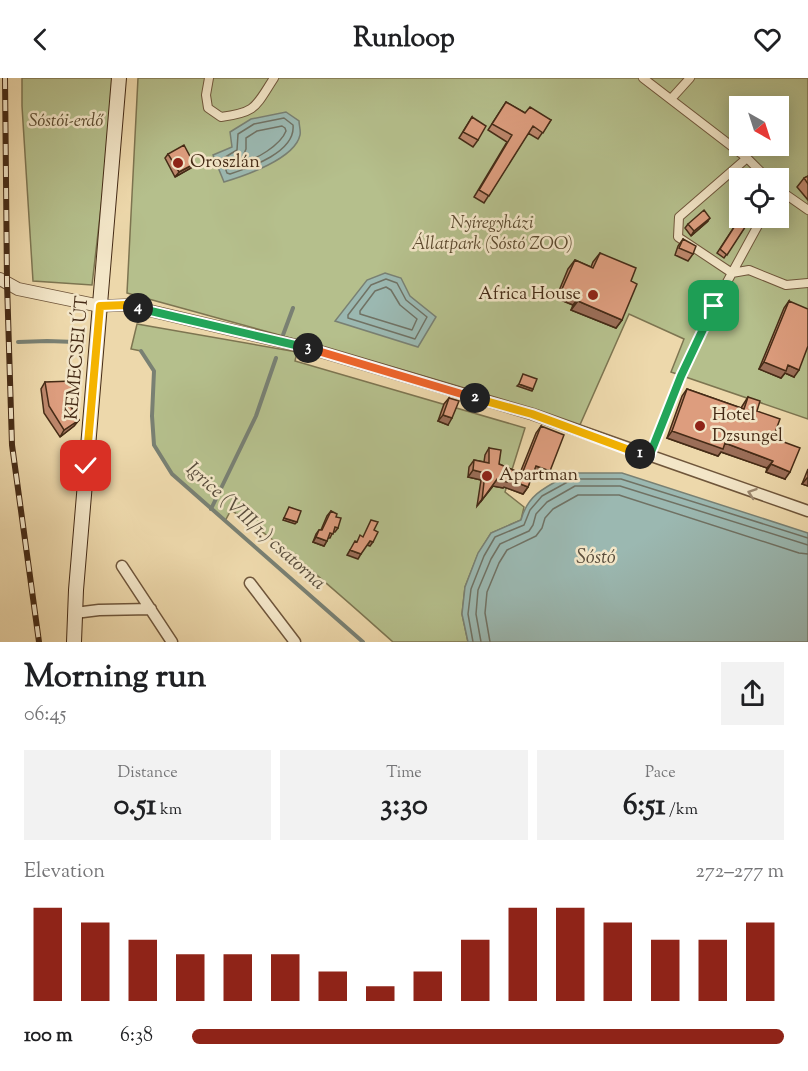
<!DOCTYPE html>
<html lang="en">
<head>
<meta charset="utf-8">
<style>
  :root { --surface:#fff; --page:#f2f2f2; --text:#202124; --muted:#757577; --accent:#8f2418 }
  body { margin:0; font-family:"Sorts Mill Goudy",serif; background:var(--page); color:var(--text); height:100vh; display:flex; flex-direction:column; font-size:22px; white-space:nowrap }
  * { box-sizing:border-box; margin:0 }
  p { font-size:20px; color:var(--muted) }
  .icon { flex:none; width:33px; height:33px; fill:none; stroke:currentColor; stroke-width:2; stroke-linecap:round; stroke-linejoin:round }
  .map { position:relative; height:564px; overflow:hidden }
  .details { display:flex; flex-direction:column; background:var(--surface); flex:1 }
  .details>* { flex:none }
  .needle { width:39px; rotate:141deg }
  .tools { position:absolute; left:729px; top:18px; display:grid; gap:12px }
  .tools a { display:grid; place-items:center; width:60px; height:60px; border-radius:0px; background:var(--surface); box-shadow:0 3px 15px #0003; font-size:30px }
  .pin { position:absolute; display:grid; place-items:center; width:51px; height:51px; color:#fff; margin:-26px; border-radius:12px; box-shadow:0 3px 9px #0006 }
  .km { position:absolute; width:30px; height:30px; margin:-15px; border-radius:50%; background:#222; color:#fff; font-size:16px; line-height:30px; text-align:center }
  .round { display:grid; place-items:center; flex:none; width:63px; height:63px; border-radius:0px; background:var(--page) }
  .headline { display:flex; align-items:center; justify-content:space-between; height:102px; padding:0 24px }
  h1 { font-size:33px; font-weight:800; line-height:45px }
  .figures { display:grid; grid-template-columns:repeat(3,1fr); gap:9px; height:102px; padding:6px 24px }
  .figures div { display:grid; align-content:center; border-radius:0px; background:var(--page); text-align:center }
  .figures b { font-size:30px; font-weight:800 }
  .figures small { font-size:16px; font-weight:400 }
  .figures p { font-size:16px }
  .chart { height:168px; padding:12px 24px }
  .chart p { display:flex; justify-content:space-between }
  .chart svg { width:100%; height:108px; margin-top:6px; stroke:var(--accent); stroke-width:6 }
  ul { padding:0 24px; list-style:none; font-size:20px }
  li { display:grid; grid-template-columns:96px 72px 1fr; align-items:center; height:45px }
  li i { height:15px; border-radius:8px; background:var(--accent) }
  header { display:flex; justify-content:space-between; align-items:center; height:78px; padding:0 24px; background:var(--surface); font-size:27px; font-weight:800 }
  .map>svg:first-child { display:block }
</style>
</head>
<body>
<header><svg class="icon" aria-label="back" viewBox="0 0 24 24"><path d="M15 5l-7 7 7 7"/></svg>Runloop<svg class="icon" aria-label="heart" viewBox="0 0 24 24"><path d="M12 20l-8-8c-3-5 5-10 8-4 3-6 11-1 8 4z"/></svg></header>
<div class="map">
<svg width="808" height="564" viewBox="0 0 808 564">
  <rect width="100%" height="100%" fill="#edd8ab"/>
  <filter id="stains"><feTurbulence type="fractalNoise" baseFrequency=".00333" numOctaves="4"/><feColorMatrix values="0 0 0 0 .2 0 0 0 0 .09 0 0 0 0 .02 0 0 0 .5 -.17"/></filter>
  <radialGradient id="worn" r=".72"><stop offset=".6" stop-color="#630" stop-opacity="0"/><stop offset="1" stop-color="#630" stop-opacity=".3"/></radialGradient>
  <path fill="#b5bf8c" stroke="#7d7551" stroke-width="1.5" fill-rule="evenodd" d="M 22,0 L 116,0 L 92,207 L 33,203 L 22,28 Z
    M 138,0 L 808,0 L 808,341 L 671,294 L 684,261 L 629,236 L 579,349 C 431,296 278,257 127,215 ZM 740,28 L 778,28 L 778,68 L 740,68 ZM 740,100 L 778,100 L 778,140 L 740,140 Z
    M 137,246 L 297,274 L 295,283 L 525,350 L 505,414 L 524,429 L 521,442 L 491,455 L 478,476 L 465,509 L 462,536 L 468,564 L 393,564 C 341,518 290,471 231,432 L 225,443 L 172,396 L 154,367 L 152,338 L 154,293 L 141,273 L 131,271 Z"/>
  <path fill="#9bb8b1" stroke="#798073" stroke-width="1.5" d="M 286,34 L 299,43 C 299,47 301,53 300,57 C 295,81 244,98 224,104 L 213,77 L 232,69 L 230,54 L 251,41 Z
    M 385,195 L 401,200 L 410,218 L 436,239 L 418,269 L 335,243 L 367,202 Z
    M 572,395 L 622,395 L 808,455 L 808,564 L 468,564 L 462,536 L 465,509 L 478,475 L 491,455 L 521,442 C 528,415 548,408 572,395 Z"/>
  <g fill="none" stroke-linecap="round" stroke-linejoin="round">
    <path stroke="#707264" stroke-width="1.5" d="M 284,40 L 293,47 C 296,74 251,89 230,96 L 227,95 L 222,81 L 237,72 L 238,56 L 254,46 Z
      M 282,48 L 285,50 L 286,53 C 281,66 255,84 241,83 L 246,71 L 246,60 L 257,53 Z
      M 386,201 L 397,205 L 406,222 L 427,239 L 415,261 L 348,240 L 348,237 L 371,207 Z
      M 386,209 L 391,212 L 400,227 L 417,241 L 412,252 L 360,236 L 360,233 L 375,213 Z
      M 473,564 L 468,536 L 471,511 L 484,478 L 495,459 L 524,447 L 530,432 L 542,418 L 573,401 L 621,401 L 808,460
      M 481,564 L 476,536 L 478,512 L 491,481 L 500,466 L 529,453 L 533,447 L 536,436 L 547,424 L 575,408 L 620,408 L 808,467
      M 490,564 L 485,535 L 487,514 L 499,485 L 507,472 L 536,458 L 542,450 L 545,440 L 553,431 L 578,417 L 619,417 L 799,475 L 808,476"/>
    <path stroke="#798073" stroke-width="4" d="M 283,257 L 293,230
      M 18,264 L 47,263 L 76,264
      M 141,273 L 154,293 L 152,338 L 154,367 L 172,396 L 363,564
      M 211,431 L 256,338 L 276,280"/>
    <g stroke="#6f563b" stroke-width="10">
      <path id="pedestrian" d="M 209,0 L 206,17 L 208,30 L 221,39 C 257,34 255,29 274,0
        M 643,0 L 747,80 L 767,100
        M 671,21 L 690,0
        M 747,80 L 679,139 L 678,159 L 732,195 L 749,192 L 786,207 L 808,205
        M 778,111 L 808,132
        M 649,379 L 681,298 L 714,228 L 762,140"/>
    </g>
    <g stroke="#6f563b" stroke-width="13">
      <path id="minor" d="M 100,228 L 126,227 L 312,271 L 532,336 L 808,433
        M 122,488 L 172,564
        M 250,505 L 295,564
        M 75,535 L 99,532 L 151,531"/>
    </g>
    <g stroke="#6f563b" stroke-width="14">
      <path id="tertiary" d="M 0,201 L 18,211 L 100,228"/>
    </g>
    <g stroke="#452b16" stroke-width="16">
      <path id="secondary" d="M 74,564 L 76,512 L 119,0"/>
    </g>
    <use href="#pedestrian" stroke="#f3e6c8" stroke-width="8"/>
    <use href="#minor" stroke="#f3e6c8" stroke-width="10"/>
    <use href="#tertiary" stroke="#f3e6c8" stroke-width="12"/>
    <use href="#secondary" stroke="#f3e6c8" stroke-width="14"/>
    <g stroke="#452b16" stroke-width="6">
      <path id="rail" d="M 5,0 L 7,205 L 12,367 L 39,564"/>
    </g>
    <use href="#rail" stroke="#f3e6c8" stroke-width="4" stroke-dasharray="11" stroke-linecap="butt"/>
  </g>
  <path fill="#be876c" stroke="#452b16" stroke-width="1.5" d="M 506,24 L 525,35 L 551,42 L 538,61 L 528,55 L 484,125 L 474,119 L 507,64 L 488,52 Z
    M 472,39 L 478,62 L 473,69 L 459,60 Z
    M 168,76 L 194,86 L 191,90 L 175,99 L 165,80 Z
    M 808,98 L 808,122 L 797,109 L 804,100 Z
    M 740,140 L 751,140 L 724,180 L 717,175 Z
    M 707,144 L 691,158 L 685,150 L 688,146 Z
    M 683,161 L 693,176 L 688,183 L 675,177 L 678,168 Z
    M 600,175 L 631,203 L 622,242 L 616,250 L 571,232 L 573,227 L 556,220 L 568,191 L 575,182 L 591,189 L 593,184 Z
    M 789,223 L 794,299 L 785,295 L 781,300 L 759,291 L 784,230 Z
    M 45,304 L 74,320 L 70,327 L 79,342 L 74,348 L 60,359 L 44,335 L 41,311 Z
    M 687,311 L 741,330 L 748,319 L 773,360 L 785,401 L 766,394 L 767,390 L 721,374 L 718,378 L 667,360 L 682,318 Z
    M 449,320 L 448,347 L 438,343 L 444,326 Z
    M 541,348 L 545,400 L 533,395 L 528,409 L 523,416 L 504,409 L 503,410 L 493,408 L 477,428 L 481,402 L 468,399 L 469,389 L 474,382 L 484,384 L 485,377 L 489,370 L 499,386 L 520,395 L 536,355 Z
    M 808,391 L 808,408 L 802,406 Z
    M 331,433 L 336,439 L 338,450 L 335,454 L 333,454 L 330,460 L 328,460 L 324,468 L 313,464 L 316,456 L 319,452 L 321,452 L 327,438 Z"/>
  <path fill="#9b6e58" stroke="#452b16" stroke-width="1.5" d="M 194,86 L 191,90 L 175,99 L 179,94 Z
    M 710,140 L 707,144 L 691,158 L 694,153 Z
    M 562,211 L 579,219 L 573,227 L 556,220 Z
    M 578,223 L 622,242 L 616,250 L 571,232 Z
    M 764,284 L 788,287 L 799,292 L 794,299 L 785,295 L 781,300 L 759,291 Z
    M 519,306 L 533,311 L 532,313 L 517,308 Z
    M 74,320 L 69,327 L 66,321 Z
    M 443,337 L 452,340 L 448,347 L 438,343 Z
    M 79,342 L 74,348 L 60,359 L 64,352 Z
    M 672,353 L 725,365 L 773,383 L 767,390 L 721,374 L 718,378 L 667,360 Z
    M 771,386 L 790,394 L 785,401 L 766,394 Z
    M 536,388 L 550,393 L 545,400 L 531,394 Z
    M 473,392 L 485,395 L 481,402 L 468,399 Z
    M 807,400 L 808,400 L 808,408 L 802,406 Z
    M 497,401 L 508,401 L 528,409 L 523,416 L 504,409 L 503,410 L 493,408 L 477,428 Z
    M 284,440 L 297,444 L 295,446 L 283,442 Z
    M 316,459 L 327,463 L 324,468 L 313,464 Z
    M 370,463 L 373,464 L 370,468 L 367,467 Z
    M 350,472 L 361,476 L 358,481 L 347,477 Z"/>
  <path fill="#dd9d7e" stroke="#452b16" stroke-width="1.5" d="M 506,24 L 525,35 L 530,29 L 551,42 L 543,55 L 533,48 L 489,118 L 479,112 L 512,57 L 492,46 Z
    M 472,39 L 486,48 L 478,62 L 463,54 Z
    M 184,67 L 194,86 L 179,94 L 168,76 Z
    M 808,98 L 808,106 L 804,100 Z
    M 704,132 L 710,140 L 694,153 L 688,146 Z
    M 740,140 L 751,140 L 727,177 L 720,171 Z
    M 683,161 L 696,168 L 693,176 L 679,170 Z
    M 600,175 L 636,190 L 631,203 L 637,206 L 622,242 L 578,223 L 579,219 L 562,211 L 575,182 L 593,190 Z
    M 789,223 L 808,231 L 808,268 L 799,292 L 788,287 L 786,293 L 764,284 Z
    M 523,296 L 537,301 L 533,311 L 519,306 Z
    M 73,303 L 74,320 L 66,321 L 79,342 L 64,352 L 49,328 L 45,304 Z
    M 687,311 L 744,331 L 748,319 L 760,323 L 757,333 L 780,341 L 773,360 L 800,370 L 790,394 L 771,386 L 773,383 L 725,365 L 723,371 L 672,353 Z
    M 449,320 L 459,323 L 452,340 L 443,337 Z
    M 541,348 L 564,357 L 550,393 L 536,388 L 528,409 L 508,401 L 507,404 L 497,401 L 482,422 L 485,395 L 473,392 L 474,382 L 489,385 L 489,370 L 501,372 L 499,386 L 522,396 Z
    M 289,429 L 301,433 L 297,444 L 284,440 Z
    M 331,433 L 337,436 L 336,439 L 341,440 L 338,450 L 335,449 L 333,456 L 330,455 L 327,463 L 316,459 L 319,452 L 322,452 Z
    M 371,442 L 378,444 L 374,452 L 378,454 L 373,464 L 370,463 L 361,476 L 350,472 L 355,463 L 357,464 L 360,457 L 363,459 Z"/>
  <defs><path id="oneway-chevron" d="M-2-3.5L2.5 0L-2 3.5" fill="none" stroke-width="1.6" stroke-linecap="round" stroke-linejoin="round" transform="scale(1.5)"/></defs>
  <use stroke="#9c886f" href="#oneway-chevron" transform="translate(752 415) rotate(-161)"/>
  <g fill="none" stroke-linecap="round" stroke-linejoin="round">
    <g stroke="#fff" stroke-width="12">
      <path id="split-1" d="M 640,376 L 649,379 L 681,298 L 714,228"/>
    </g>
    <g stroke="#fff" stroke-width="12">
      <path id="split-2" d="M 475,320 L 532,336 L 640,376"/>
    </g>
    <g stroke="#fff" stroke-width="12">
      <path id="split-3" d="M 308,270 L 475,320"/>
    </g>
    <g stroke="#fff" stroke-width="12">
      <path id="split-4" d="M 138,230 L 308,270"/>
    </g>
    <g stroke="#fff" stroke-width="12">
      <path id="split-5" d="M 86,388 L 100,228 L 126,227 L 138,230"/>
    </g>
    <use href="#split-1" stroke="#22a559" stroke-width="8"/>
    <use href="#split-2" stroke="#f5b400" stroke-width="8"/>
    <use href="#split-3" stroke="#f0652b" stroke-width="8"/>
    <use href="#split-4" stroke="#22a559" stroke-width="8"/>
    <use href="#split-5" stroke="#f5b400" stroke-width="8"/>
  </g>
  <g fill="#8f2418" stroke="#f3e6c8" stroke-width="2">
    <circle cx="178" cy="85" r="6"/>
    <circle cx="593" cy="217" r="6"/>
    <circle cx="700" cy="348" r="6"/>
    <circle cx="487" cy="398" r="6"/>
  </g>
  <g text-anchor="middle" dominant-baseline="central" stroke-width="5" stroke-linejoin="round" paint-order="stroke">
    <g font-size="18" font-style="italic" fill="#5b492e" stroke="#f3e6c8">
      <text x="66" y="44">Sóstói-erdő</text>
      <text x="492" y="146">Nyíregyházi<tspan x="492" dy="21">Állatpark (Sóstó ZOO)</tspan></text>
    </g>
    <g font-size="18" fill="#452b16" stroke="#f3e6c8" text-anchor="start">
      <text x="190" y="85">Oroszlán</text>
      <text x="581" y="217" text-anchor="end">Africa House</text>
      <text x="712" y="338">Hotel<tspan x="712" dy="21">Dzsungel</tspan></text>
      <text x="499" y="398">Apartman</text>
    </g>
    <g font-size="18" fill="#452b16" stroke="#f3e6c8">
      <text transform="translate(78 280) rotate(-85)">KEMECSEI ÚT</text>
    </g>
    <g font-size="20" font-style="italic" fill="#5a4e3d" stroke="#f3e6c8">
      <text transform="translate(255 449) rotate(42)">Igrice (VIII/1.) csatorna</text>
      <text x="596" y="480">Sóstó</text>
    </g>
  </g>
  <rect width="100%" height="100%" filter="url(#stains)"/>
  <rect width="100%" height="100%" fill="url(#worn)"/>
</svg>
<div class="tools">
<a><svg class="needle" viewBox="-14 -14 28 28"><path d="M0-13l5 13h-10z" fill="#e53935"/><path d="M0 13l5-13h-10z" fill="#757577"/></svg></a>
<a><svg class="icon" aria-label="locate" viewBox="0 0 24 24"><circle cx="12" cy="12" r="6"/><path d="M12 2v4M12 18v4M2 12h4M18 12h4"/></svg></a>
</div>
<div class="pin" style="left:714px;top:228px;background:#1e9e55"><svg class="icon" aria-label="arrive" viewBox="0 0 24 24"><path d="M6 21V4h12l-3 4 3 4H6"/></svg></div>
<div class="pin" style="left:86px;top:388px;background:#d93025"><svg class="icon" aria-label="check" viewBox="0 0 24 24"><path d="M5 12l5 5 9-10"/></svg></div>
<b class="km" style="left:640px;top:376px">1</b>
<b class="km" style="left:475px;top:320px">2</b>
<b class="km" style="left:308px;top:270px">3</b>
<b class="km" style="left:138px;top:230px">4</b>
</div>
<section class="details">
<div class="headline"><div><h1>Morning run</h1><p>06:45</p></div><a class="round"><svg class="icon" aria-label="share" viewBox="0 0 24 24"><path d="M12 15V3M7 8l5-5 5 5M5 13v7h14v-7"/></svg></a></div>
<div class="figures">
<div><p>Distance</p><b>0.51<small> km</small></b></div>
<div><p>Time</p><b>3:30</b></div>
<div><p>Pace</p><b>6:51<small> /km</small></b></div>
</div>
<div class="chart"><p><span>Elevation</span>272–277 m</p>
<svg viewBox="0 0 160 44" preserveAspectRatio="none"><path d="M5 44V6M15 44V12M25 44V19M35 44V25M45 44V25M55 44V25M65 44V32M75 44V38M85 44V32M95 44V19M105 44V6M115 44V6M125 44V12M135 44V19M145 44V19M155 44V12"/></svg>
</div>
<ul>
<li><b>100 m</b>6:38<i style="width:100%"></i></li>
</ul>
</section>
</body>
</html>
